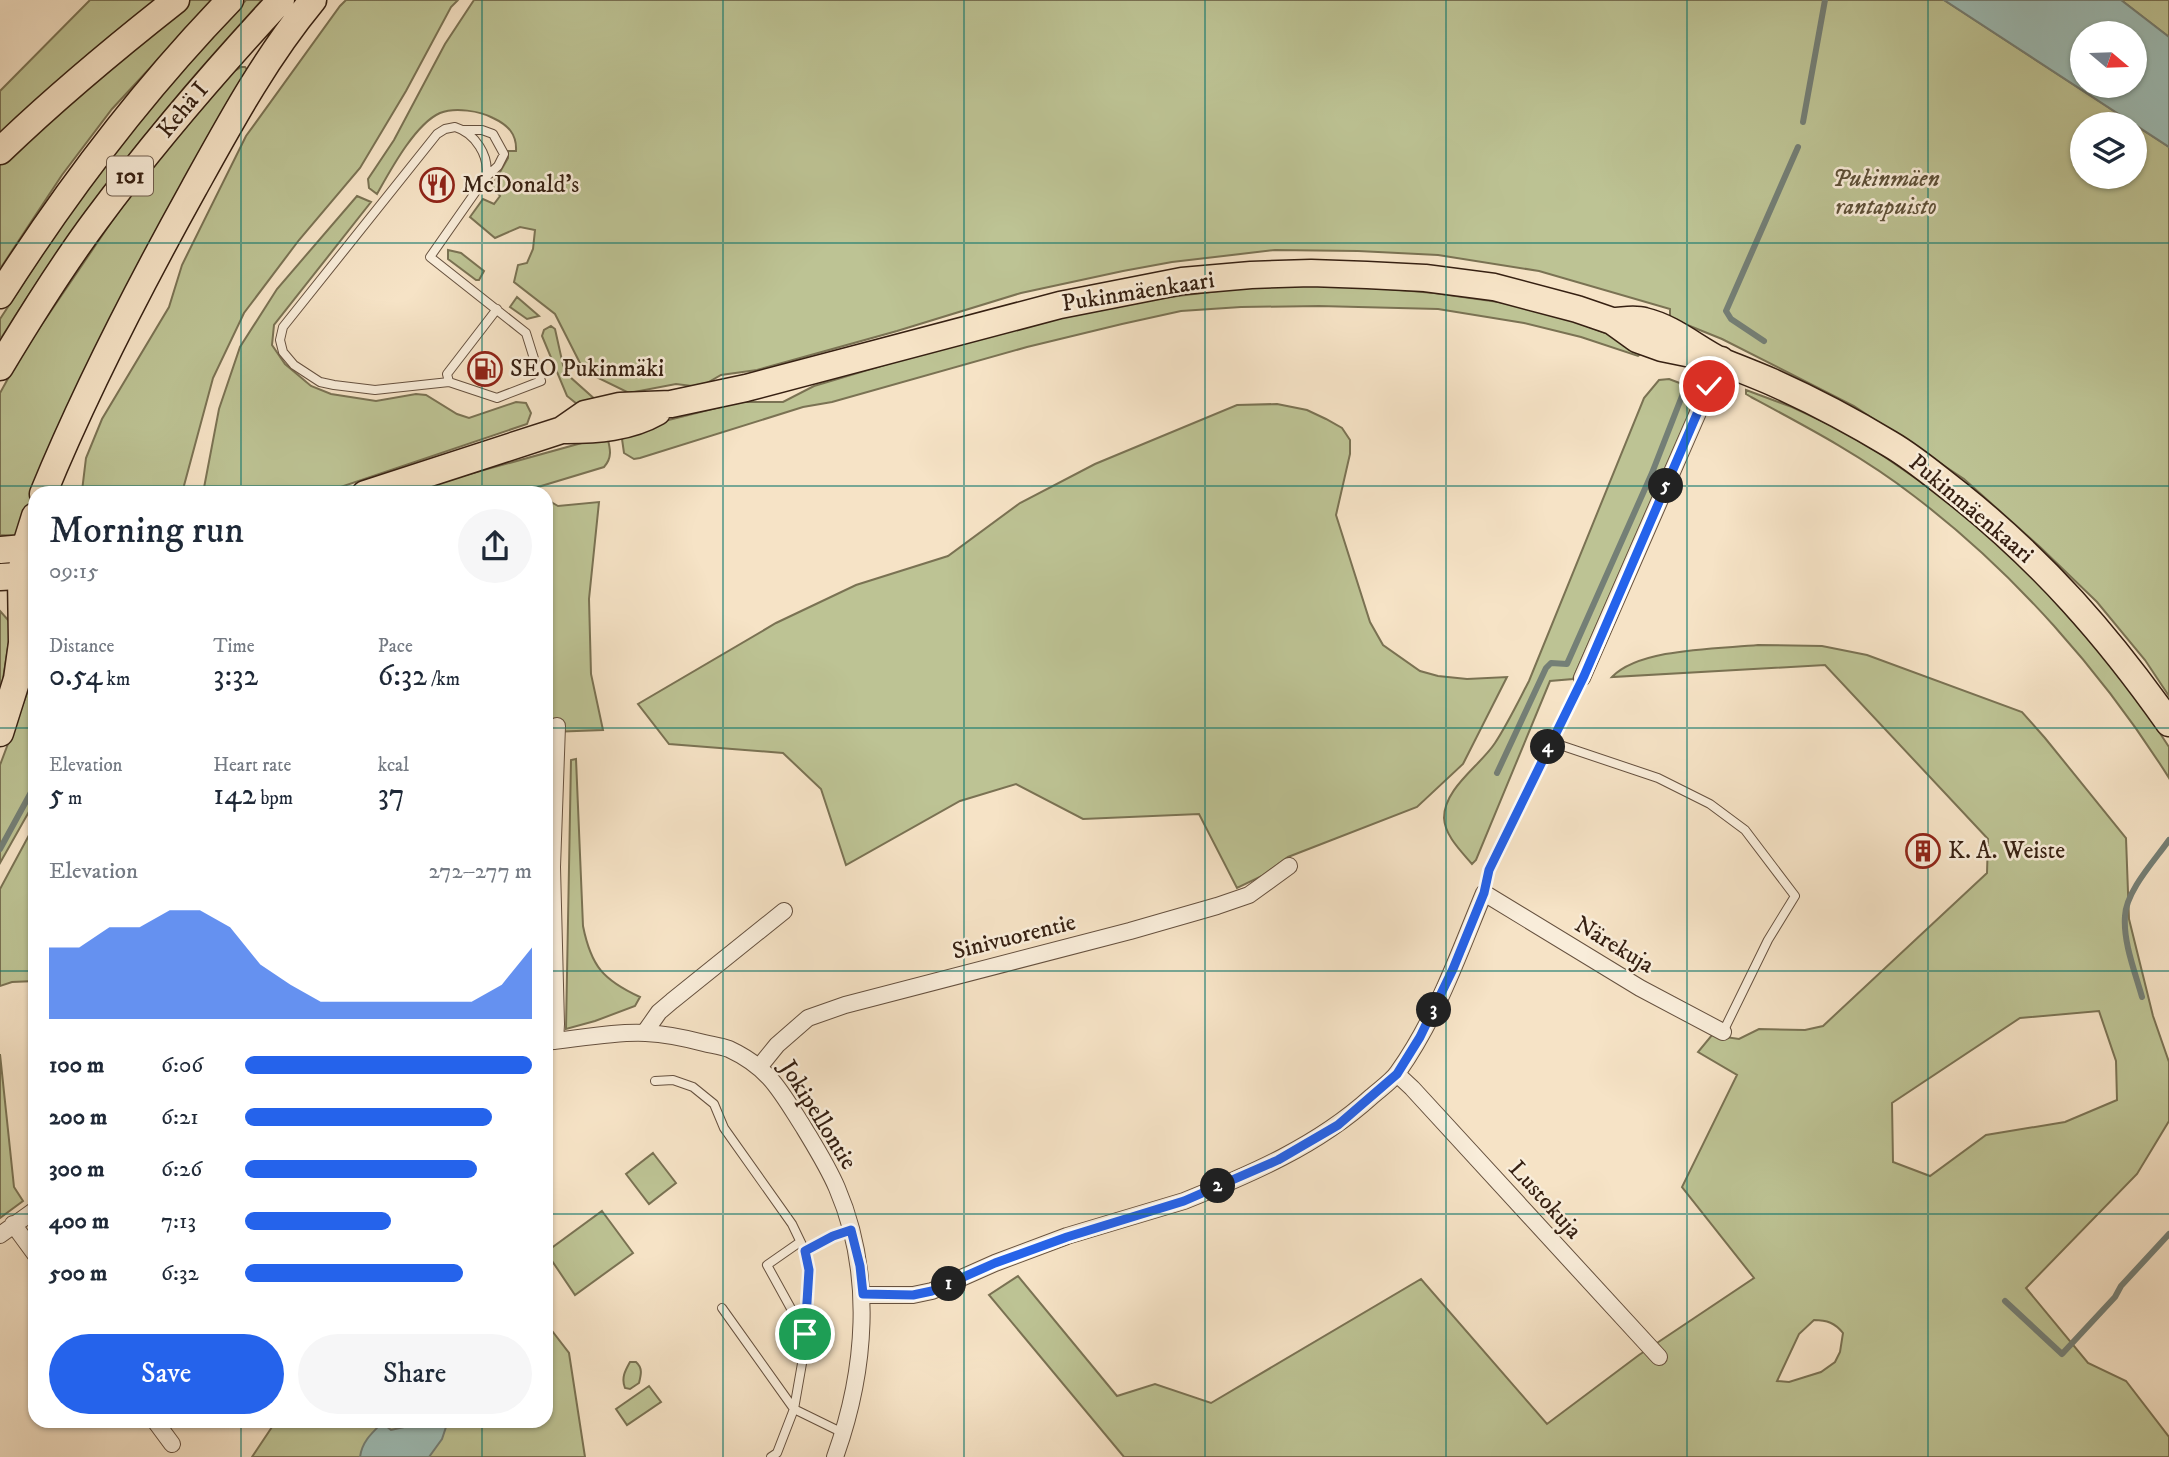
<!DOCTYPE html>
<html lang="en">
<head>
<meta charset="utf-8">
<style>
  :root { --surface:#fff; --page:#f6f6f7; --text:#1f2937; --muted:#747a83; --accent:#2563eb }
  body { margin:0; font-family:"IM FELL DW Pica",serif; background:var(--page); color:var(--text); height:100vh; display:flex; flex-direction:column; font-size:26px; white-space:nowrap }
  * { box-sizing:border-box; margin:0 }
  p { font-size:23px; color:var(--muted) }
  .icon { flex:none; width:38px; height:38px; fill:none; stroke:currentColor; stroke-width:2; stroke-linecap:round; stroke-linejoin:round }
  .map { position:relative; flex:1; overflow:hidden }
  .details { position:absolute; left:28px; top:486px; width:525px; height:942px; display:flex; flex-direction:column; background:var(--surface); border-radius:21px; box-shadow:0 2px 5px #0004 }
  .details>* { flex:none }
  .needle { width:46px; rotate:109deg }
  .tools { position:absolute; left:2070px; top:21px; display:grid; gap:14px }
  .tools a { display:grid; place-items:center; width:77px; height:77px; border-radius:50%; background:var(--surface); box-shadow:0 2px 5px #0004; font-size:35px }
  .pin { position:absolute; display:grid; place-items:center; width:60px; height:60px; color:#fff; margin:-30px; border:4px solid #fff; border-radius:50%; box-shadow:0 2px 7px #0007 }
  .km { position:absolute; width:35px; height:35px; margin:-18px; border-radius:50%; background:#222; color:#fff; font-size:19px; line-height:35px; text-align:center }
  .round { display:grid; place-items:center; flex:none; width:74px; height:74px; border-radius:37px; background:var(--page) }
  .summary { display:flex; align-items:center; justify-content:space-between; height:119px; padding:0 21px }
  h1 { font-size:38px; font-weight:600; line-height:52px }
  .metrics { display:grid; grid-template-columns:repeat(3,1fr); gap:10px; height:119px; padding:7px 21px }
  .metrics div { display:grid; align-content:center }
  .metrics b { font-size:30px; font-weight:600 }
  .metrics small { font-size:19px; font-weight:400 }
  .metrics p { font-size:19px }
  .chart { height:196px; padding:14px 21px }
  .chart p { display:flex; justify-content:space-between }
  .chart svg { width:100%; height:126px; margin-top:7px; fill:var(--accent); opacity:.7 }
  .cta { display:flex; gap:14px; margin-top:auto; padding:14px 21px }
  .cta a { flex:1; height:80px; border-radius:42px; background:var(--accent); color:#fff; font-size:28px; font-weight:600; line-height:80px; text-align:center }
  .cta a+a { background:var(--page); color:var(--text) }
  ul { padding:0 21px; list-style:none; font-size:23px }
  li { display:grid; grid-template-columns:112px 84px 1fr; align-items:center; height:52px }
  li i { height:18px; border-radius:9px; background:var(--accent) }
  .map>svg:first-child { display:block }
</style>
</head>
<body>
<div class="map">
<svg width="2169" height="1457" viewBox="0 0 2169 1457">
  <rect width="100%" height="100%" fill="#f6e3c6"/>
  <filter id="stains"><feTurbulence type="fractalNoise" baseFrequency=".00286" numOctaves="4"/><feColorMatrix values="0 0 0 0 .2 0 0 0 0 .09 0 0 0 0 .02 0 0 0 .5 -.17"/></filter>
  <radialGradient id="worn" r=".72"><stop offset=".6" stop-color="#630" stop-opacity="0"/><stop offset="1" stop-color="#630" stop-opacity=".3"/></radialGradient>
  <path fill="#bdc394" stroke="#7a7253" stroke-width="2" fill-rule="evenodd" d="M 90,0 L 162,0 L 0,137 L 0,91 Z
    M 189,0 L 213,0 L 112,109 L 62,175 L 0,269 L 0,162 L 95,75 Z
    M 246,0 L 262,0 C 231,35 199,69 170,105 C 108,179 51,258 0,340 L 0,319 L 66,218 L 158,97 Z
    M 346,0 L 458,0 L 451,7 L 406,91 L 360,168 L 299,240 L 244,313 L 213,378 L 182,493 L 84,493 L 82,491 L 86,458 L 102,419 L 169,307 L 182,265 L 246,136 L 340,6 Z
    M 474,0 L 1944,0 L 2134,124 L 2082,124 L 2082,177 L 2135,177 L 2135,125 L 2169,147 L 2169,696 L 2145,660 L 2097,602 L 2040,547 L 1964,479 L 1854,406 L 1722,339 L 1670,318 L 1670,309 L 1539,271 L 1438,255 L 1358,251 L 1275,250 L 1172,262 L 1123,271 L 1021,293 L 897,331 L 757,370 L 721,375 L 700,387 L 676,384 L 629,393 L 584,371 L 555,314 L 514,282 L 518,265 L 527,263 L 533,249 L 535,230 L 520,227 L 495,238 L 470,217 L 483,199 L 494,204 L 500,196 L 492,186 L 508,158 L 508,151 L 516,151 C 517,134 508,125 493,118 C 480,111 455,107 440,113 C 415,124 390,171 377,194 L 369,188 L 368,179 L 394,140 L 445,44 Z
    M 2121,0 L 2169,0 L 2169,37 Z
    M 241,67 L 245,67 L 248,71 L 48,456 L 22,530 L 17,536 L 0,535 L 0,393 L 21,355 L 116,215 L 171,144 L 233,72 Z
    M 357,196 L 371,202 L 274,325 L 272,345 L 285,364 L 311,386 L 331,394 L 376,401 L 416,394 L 426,395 L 457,414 L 469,418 L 516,402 L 526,403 L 531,413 L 527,424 L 323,493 L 203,493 L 219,409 L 240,347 L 277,289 Z
    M 448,250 L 461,253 L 484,271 L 479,280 L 476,280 L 448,259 Z
    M 1299,285 L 1354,286 L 1434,293 L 1520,305 L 1560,316 L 1638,345 L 1643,352 L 1638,356 L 1581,337 L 1524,323 L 1438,309 L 1319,306 L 1241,307 L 1181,311 L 1122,324 L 1027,347 L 832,402 L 803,407 L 640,458 L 634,459 L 624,453 L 621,432 L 740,402 L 783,402 L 814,386 L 978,337 L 1071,315 L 1154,299 L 1242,288 Z
    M 517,297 L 539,316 L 527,319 L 510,307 Z
    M 551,326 L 555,329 L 563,365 L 569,376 L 598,402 L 582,408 L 567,396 L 542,336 L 544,330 Z
    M 1669,379 L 1693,388 L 1695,393 L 1692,408 L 1573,679 L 1550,681 L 1476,860 L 1472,864 C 1461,851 1445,836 1444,818 C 1444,788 1480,766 1495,743 C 1508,723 1518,702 1529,681 L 1644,398 L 1659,380 Z
    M 1746,390 L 1792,407 L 1856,437 L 1947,500 L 1992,538 L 2044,589 L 2104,657 L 2144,709 L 2169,747 L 2169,778 C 2103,673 2013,571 1914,496 C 1864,457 1807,427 1751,397 L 1746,394 Z
    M 1277,404 L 1307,410 L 1326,419 L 1342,428 L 1350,440 L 1350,454 L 1336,515 L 1370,622 L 1383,645 L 1420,671 L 1438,676 L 1467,679 L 1507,677 L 1463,764 L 1417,807 L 1288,857 L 1262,876 L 1237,888 L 1199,814 L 1083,819 L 1016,784 L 960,801 L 846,865 L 821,789 L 783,753 L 669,744 L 638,704 L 776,623 L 856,585 L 948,556 L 1020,503 L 1095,464 L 1237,405 Z
    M 607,436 C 610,448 613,457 604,467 L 528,490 L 510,494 L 397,494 Z
    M 546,499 L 558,506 L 599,502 L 589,599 L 591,674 L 603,730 L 550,732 L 546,737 Z
    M 0,611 L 9,621 L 11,628 L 0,698 Z
    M 35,616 L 35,801 L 0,863 L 0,765 L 27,693 L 33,650 L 32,617 Z
    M 1758,645 L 1822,646 L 1867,655 L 2022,712 L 2045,738 L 2126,838 L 2129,919 L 2153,1016 L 2169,1062 L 2169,1121 L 2137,1174 L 2026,1288 L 2088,1363 L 2126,1381 L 2169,1437 L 2169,1457 L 1124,1457 L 989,1295 L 1018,1276 L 1117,1396 L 1155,1384 L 1211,1403 L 1421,1279 L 1547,1424 L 1639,1355 L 1754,1278 L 1682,1187 L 1737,1075 L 1698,1052 L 1712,1035 L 1739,1039 L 1759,1029 L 1805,1030 L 1823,1026 L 1987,873 L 1988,839 L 1825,665 L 1612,677 C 1640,648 1718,649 1758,645 ZM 2099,1011 L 2116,1061 L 2117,1100 L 2065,1122 L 1986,1135 L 1930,1176 L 1893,1162 L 1892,1103 L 2020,1018 ZM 1814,1320 C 1827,1320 1835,1323 1843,1333 L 1840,1352 L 1835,1362 L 1821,1372 L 1789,1382 L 1777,1381 L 1799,1334 Z
    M 576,759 L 583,926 C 591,966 603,980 640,997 L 635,1006 L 595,1021 L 566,1029 L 571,760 Z
    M 35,824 L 35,981 L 12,982 L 0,986 L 0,889 Z
    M 0,1054 L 14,1187 L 23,1201 L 0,1218 Z
    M 653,1153 L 676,1183 L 649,1204 L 626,1174 Z
    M 602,1211 L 633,1253 L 575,1295 L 546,1252 Z
    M 546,1323 L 569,1353 L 585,1457 L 252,1457 L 276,1421 L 546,1421 Z
    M 630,1362 L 636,1362 C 643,1368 641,1375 639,1383 L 630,1389 L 625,1388 C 621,1378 625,1371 630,1362 Z
    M 649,1386 L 661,1402 L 627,1425 L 616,1409 Z"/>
  <path fill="#9dbeb8" stroke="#747f76" stroke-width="2" fill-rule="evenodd" d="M 1944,0 L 2121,0 L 2169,37 L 2169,147 ZM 2082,33 L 2135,33 L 2135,86 L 2082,86 Z
    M 384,1421 L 393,1421 L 388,1422 L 386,1426 L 391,1430 L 409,1426 L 407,1421 L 412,1421 L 413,1425 L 425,1421 L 448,1421 L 442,1439 L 429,1457 L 360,1457 C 362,1441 373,1432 384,1421 Z"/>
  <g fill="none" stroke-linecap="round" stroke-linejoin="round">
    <path stroke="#747f76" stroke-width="6" d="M 1803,122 L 1825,0
      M 1764,341 L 1731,319 L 1726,311 L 1798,147
      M 1497,773 L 1546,668 L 1551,663 L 1567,664 L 1652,473 L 1684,391
      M 0,849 L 35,785
      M 2142,997 C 2135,972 2123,942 2125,916 C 2126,891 2155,860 2169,840
      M 2005,1301 L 2062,1354 L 2115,1297 L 2121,1286 L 2169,1234"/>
    <g stroke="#66513f" stroke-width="10">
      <path id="service" d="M 455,127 C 475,133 490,156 486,177 L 430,257 L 526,333 L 541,381 L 497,398 L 449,382 L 375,390 L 334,385 L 320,382 L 294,365 L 283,352 L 280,340 L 283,327 L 437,134 L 445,129 Z
        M 464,130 L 482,130 L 493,134 L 504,154 L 498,166 L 486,177
        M 449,382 L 447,374 L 497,309
        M 1551,742 L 1658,778 L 1710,804 L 1745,830 L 1795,896 L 1768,940 L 1723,1032
        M 1484,893 L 1489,870 L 1582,678
        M 655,1081 L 673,1080 L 693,1087 L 714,1104 L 724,1128 L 792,1224 L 805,1251 L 809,1270 L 804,1352 L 794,1409 L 777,1453 L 771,1457
        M 800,1242 L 767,1265 L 805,1334
        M 805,1251 L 833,1236 L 851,1230
        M 722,1308 L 794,1409 L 843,1433"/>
    </g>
    <g stroke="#66513f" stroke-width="18">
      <path id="minor" d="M 1582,678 L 1721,360
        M 645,1032 L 659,1012 L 672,1001 L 784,911
        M 555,1041 L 556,1024 L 552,867 L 557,726
        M 546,1042 C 576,1039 617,1031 646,1033 C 665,1034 685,1038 704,1043 C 712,1045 721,1046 729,1049 C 770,1068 781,1092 804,1128 C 816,1148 828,1167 837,1188 C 874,1274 866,1371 835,1457
        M 760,1066 L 777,1045 L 808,1018 L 845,1005 L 1130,931 L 1217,906 L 1249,895 L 1289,866
        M 1397,1074 L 1412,1088 L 1659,1357
        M 13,1224 L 35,1254
        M 0,1235 L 35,1210
        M 863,1295 L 913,1295 L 932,1291 L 995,1263 L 1067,1236 L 1184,1201 C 1251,1174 1317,1146 1371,1097 C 1380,1089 1392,1081 1398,1072 C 1437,1017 1459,953 1484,893 L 1640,988 L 1723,1032
        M 155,1421 L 172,1444"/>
    </g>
    <g stroke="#362012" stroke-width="29">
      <path id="primary" d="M 1612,321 C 1622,321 1634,318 1644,321 C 1674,328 1696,349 1723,362 C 1740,369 1756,375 1772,382 C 1812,400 1852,421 1890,444 C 1914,458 1936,477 1958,494 C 2043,562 2107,635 2169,723
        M 566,430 C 597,430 629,428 657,412
        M 365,494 L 562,430 L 585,414 L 607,409 L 620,406 L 671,404 L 746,388 L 1060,305 L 1182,281 L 1251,275 L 1311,273 L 1367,275 L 1425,278 L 1494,287 L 1577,309 L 1612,321 L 1637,339 L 1662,348 L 1721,360
        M 0,550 L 35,547
        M 0,577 L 35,575"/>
    </g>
    <g stroke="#362012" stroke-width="29">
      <path id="trunk" d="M 0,151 C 56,97 115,48 176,0
        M 0,295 C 67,190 143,90 230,0
        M 0,367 C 30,317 61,267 96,220 C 153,143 216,70 281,0
        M 43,494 C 86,389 139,287 194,188 C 230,123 265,58 313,0
        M 0,733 L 17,679 L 22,643 L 21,576 L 25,548 L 35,516"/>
    </g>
    <use href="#service" stroke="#f9edda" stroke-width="8"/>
    <use href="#minor" stroke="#f9edda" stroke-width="16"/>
    <use href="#primary" stroke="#f6e3c6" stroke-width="26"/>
    <use href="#trunk" stroke="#f6e3c6" stroke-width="26"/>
  </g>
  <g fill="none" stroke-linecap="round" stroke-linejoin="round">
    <g stroke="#fff" stroke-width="14">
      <path id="route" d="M 805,1334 L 809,1270 L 805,1251 L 833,1236 L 851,1230 L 860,1266 L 863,1294 L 913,1295 L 932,1291 L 995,1263 L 1067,1237 L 1184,1201 L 1278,1160 L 1338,1125 L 1397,1074 L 1420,1037 L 1453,969 L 1484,893 L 1489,870 L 1584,676 L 1709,386"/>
    </g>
    <use href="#route" stroke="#2563eb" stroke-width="9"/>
  </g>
  <path fill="none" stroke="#0f766e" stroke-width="2" stroke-opacity="0.55" d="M 241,0 L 241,494M 482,0 L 482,494M 723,0 L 723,1457M 964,0 L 964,1457M 1205,0 L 1205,1457M 1446,0 L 1446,1457M 1687,0 L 1687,1457M 1928,0 L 1928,1457M 0,243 L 2169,243M 0,486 L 2169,486M 0,728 L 35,728M 546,728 L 2169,728M 0,971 L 35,971M 546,971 L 2169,971M 0,1214 L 35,1214M 546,1214 L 2169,1214M 241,1421 L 241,1457M 482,1421 L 482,1457"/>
  <defs>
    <g id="restaurant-ring" transform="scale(1.75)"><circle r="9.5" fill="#f9edda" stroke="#8f2418" stroke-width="1.5"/><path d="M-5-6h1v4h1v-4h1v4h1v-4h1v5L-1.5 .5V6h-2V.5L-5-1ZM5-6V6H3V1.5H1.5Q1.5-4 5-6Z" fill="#8f2418"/></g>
    <g id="fuel-ring" transform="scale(1.75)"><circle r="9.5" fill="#f9edda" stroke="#8f2418" stroke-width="1.5"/><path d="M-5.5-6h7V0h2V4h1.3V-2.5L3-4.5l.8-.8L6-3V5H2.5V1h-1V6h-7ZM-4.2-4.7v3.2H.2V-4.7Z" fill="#8f2418"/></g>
    <g id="building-ring" transform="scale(1.75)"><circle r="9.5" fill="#f9edda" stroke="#8f2418" stroke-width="1.5"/><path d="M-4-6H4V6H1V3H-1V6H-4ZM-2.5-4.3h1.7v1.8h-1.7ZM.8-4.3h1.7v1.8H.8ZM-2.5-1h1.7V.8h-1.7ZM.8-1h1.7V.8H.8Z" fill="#8f2418"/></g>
  </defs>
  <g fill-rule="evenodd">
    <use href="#restaurant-ring" x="437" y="185"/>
    <use href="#fuel-ring" x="485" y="369"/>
    <use href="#building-ring" x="1923" y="851"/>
  </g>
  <g text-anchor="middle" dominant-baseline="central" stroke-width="5" stroke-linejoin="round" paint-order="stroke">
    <rect fill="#f9edda" stroke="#705e4e" stroke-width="2" x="107" y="156.5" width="46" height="39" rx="5"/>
    <g font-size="23" font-weight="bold" fill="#362012">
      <text x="130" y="176">101</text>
    </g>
    <g font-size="24" fill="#362012" stroke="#f9edda">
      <text transform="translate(183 110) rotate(-50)">Kehä I</text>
      <text transform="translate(1138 292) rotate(-9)">Pukinmäenkaari</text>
      <text transform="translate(1971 509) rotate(40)">Pukinmäenkaari</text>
      <text transform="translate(1014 937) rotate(-14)">Sinivuorentie</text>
      <text transform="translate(1614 945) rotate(31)">Närekuja</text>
      <text transform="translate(818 1115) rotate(58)">Jokipellontie</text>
      <text transform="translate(1545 1200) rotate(48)">Lustokuja</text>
    </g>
    <g font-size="24" font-style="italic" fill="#5e5139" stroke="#f9edda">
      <text x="1886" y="179">Pukinmäen<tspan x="1886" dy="28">rantapuisto</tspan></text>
    </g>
    <g font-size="24" fill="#362012" stroke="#f9edda" text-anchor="start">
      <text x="462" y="185">McDonald's</text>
      <text x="510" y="369">SEO Pukinmäki</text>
      <text x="1948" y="851">K. A. Weiste</text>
    </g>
  </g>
  <rect width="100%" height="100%" filter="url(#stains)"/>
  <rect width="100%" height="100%" fill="url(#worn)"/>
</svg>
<div class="tools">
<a><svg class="needle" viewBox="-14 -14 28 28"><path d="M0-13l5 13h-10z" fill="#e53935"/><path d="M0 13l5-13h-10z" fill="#747a83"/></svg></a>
<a><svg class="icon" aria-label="layers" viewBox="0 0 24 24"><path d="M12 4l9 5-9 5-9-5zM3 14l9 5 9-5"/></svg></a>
</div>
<div class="pin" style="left:805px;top:1334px;background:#1e9e55"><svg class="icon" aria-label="arrive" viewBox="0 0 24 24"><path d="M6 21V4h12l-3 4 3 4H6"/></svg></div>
<div class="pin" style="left:1709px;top:386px;background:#d93025"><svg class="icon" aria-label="check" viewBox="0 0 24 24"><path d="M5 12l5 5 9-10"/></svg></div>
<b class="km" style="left:949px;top:1284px">1</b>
<b class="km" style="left:1218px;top:1186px">2</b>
<b class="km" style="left:1434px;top:1010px">3</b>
<b class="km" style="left:1548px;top:747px">4</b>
<b class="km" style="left:1666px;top:486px">5</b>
<section class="details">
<div class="summary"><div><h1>Morning run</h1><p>09:15</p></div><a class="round"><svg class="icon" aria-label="share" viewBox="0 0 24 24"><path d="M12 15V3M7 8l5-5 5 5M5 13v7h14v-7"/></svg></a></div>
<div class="metrics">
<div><p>Distance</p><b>0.54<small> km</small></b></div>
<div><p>Time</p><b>3:32</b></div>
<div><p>Pace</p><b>6:32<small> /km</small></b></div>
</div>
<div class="metrics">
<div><p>Elevation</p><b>5<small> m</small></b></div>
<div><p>Heart rate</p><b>142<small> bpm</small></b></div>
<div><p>kcal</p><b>37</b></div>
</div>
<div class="chart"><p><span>Elevation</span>272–277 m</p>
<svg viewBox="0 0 160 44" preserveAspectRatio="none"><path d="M0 44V19L10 19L20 12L30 12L40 6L50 6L60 12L70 25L80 32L90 38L100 38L110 38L120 38L130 38L140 38L150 32L160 19V44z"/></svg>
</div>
<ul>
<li><b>100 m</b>6:06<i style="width:100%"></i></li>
<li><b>200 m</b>6:21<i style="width:86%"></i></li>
<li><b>300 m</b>6:26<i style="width:81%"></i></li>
<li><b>400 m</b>7:13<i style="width:51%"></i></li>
<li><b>500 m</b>6:32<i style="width:76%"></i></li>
</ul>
<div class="cta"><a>Save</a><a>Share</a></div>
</section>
</div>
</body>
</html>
